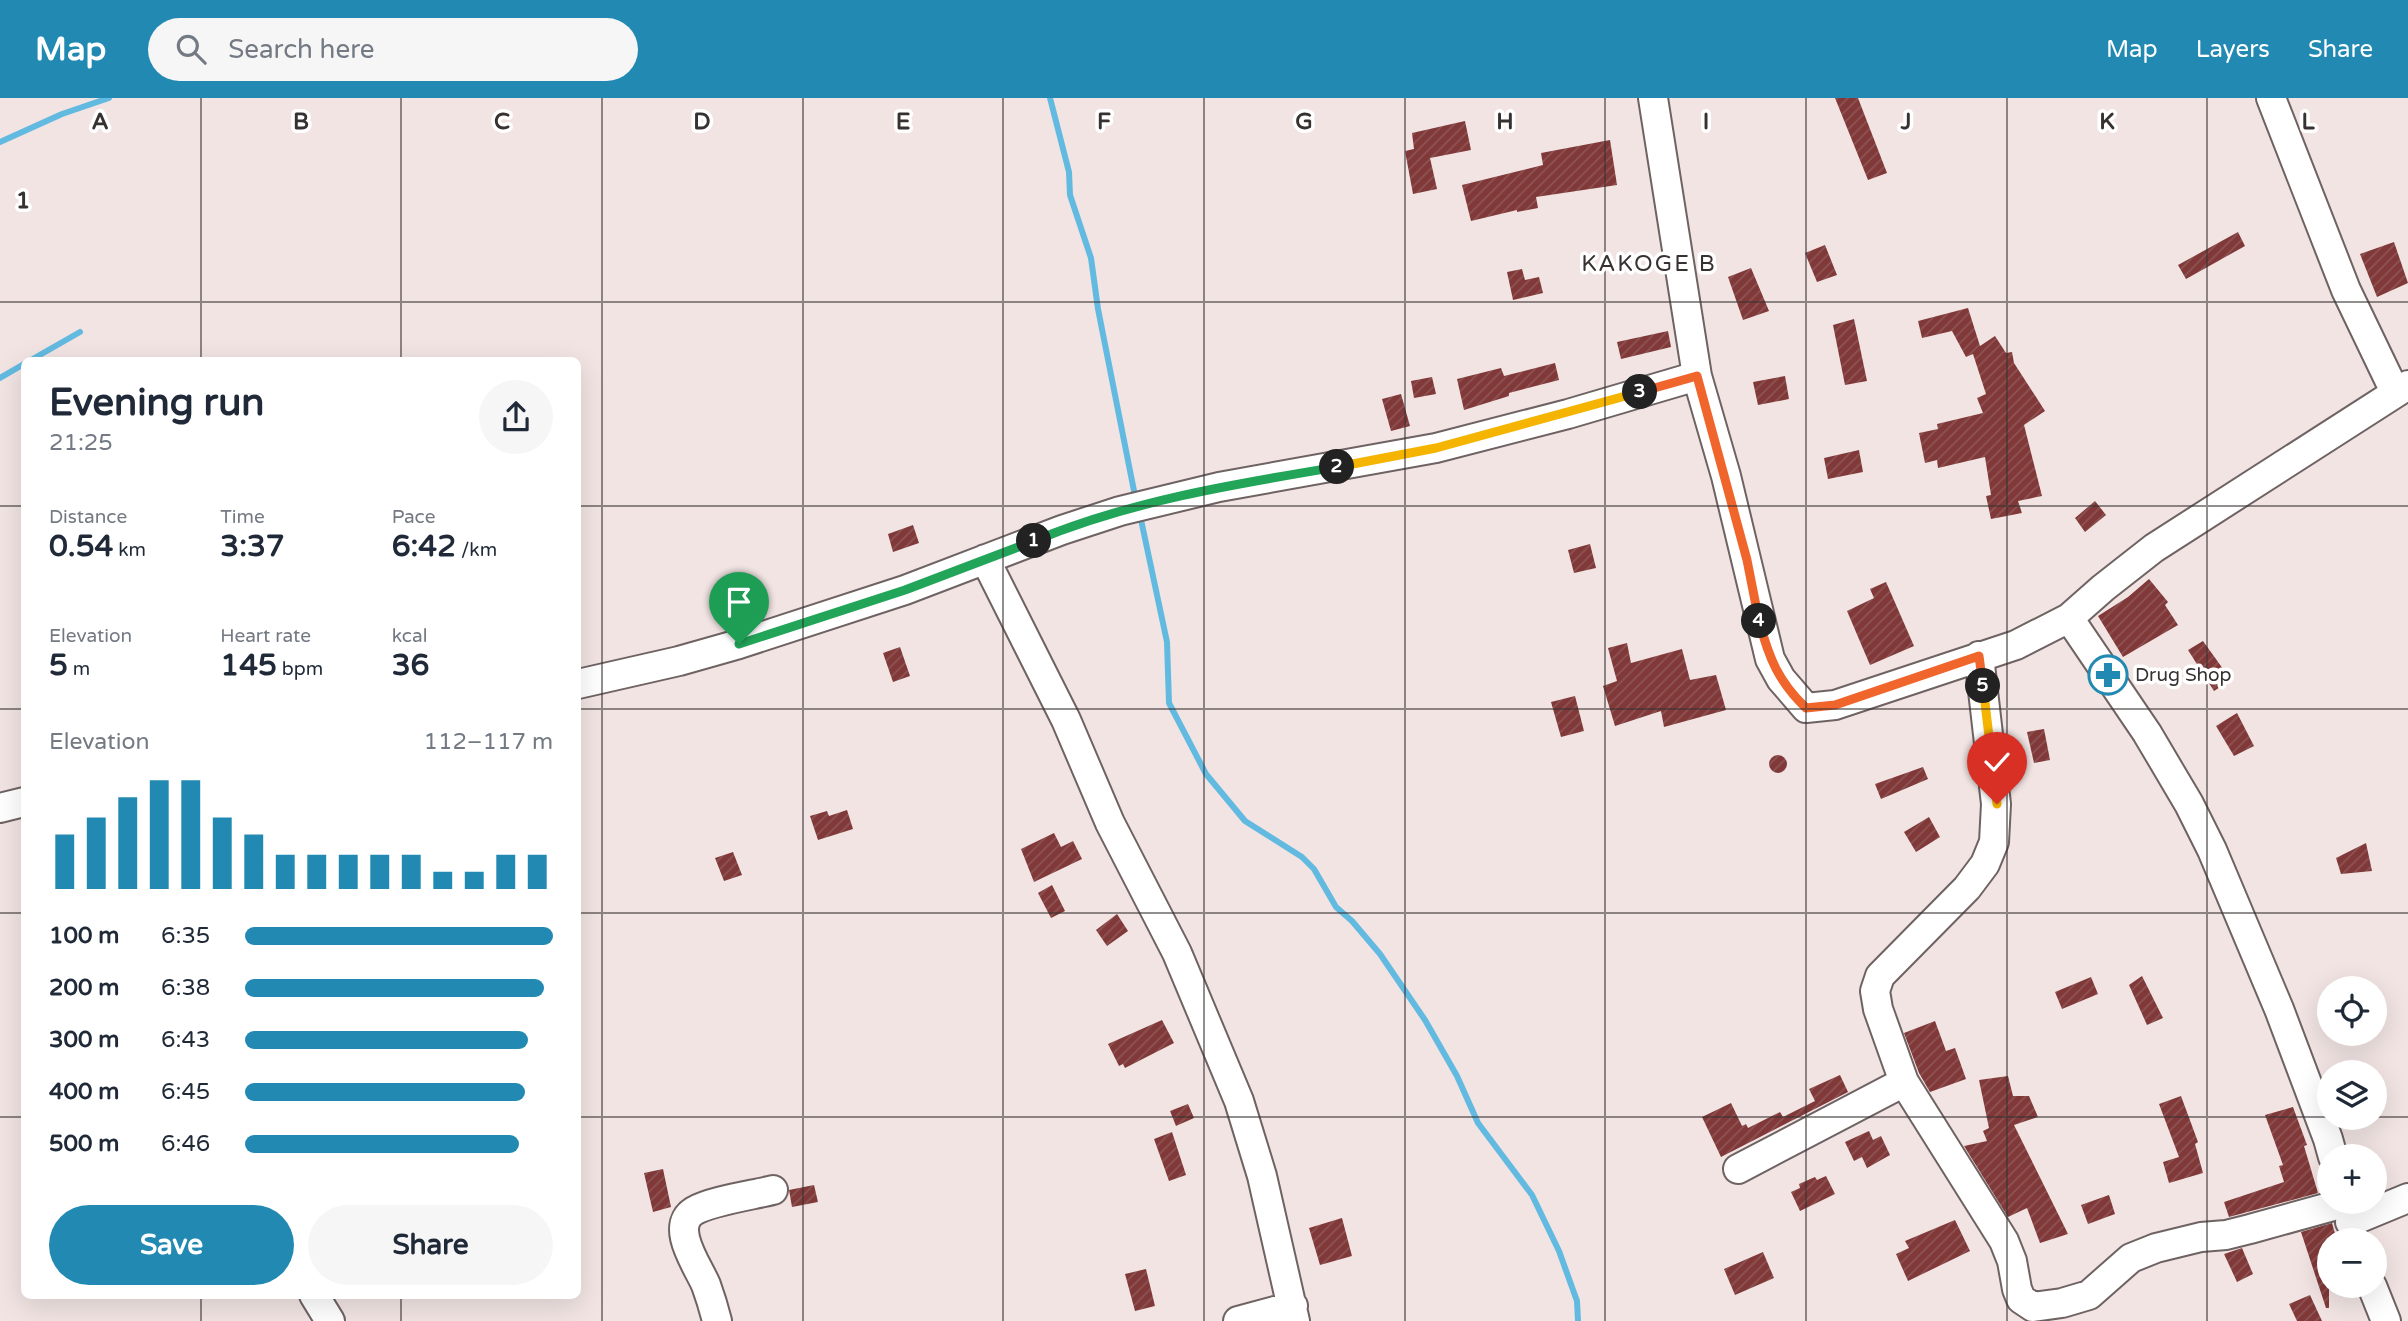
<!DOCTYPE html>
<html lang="en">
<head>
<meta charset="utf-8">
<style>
  :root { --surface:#fff; --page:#f6f6f7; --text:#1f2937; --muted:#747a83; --accent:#228ab2 }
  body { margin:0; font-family:"Varela Round",sans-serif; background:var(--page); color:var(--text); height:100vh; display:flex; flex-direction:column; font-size:26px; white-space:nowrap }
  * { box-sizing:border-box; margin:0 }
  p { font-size:23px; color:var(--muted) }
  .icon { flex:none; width:38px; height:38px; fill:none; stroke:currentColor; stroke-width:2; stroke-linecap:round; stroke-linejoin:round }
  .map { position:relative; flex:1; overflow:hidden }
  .side { position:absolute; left:21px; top:259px; width:560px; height:942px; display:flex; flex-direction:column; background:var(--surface); border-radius:10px; box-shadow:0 7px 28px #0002 }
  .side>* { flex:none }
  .buttons { position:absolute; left:2317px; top:878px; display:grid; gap:14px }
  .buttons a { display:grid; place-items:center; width:70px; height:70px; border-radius:50%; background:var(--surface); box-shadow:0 7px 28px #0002; font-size:35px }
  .pin { position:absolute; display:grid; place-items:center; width:60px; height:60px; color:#fff; margin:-72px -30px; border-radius:50% 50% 50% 0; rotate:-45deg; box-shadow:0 0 7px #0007 }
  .pin .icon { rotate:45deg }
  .km { position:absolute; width:35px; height:35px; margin:-18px; border-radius:50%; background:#222; color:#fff; font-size:19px; line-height:35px; text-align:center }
  .round { display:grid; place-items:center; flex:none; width:74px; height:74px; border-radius:37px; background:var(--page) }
  .overview { display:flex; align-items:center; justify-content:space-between; height:119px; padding:0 28px }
  h1 { font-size:38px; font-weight:700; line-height:52px }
  .stats { display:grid; grid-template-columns:repeat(3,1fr); gap:10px; height:119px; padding:7px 28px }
  .stats div { display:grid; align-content:center }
  .stats b { font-size:30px; font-weight:700 }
  .stats small { font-size:19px; font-weight:400 }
  .stats p { font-size:19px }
  .chart { height:196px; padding:14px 28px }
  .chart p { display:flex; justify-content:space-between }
  .chart svg { width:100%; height:126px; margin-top:7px; stroke:var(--accent); stroke-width:6 }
  .primary-button { display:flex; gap:14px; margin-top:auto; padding:14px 28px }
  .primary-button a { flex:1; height:80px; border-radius:42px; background:var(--accent); color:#fff; font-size:28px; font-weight:700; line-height:80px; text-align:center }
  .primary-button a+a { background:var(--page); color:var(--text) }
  ul { padding:0 28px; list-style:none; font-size:23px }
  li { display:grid; grid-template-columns:112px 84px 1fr; align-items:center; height:52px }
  li i { height:18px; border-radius:9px; background:var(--accent) }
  header { display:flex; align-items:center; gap:42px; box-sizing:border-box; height:98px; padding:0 35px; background:var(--accent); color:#fff }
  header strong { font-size:33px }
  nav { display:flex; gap:38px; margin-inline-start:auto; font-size:24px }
  .search { width:490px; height:63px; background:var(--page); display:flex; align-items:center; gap:18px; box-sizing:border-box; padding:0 24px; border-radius:38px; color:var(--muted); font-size:26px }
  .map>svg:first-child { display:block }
</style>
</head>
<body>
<header>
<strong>Map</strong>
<div class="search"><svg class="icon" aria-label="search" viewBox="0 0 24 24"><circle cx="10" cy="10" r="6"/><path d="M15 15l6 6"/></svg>Search here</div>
<nav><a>Map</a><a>Layers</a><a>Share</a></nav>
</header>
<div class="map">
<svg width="2408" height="1223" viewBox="0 0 2408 1223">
  <defs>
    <pattern id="building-hatch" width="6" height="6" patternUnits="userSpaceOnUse" patternTransform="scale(1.75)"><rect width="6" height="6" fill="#803838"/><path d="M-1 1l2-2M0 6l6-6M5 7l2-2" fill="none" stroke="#8d5453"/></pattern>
  </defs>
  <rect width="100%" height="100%" fill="#f1e4e3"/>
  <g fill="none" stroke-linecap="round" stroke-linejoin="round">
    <path stroke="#63bae1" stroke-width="6" d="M 1050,0 L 1069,74 L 1070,97 L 1091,160 L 1098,211 L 1136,403
      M 0,44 L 62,16 L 109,0
      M 31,262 L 80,234
      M 0,280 L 24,266
      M 1140,417 L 1167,544 L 1169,605 L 1206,676 L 1245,723 L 1302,759 L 1314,771 L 1336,809 L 1352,823 L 1380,856 L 1425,922 L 1457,978 L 1478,1025 L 1532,1097 L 1559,1153 L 1577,1203 L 1578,1223"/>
  </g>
  <path fill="url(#building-hatch)" d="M 1835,0 L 1858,0 L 1887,75 L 1868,82 Z
    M 1465,23 L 1471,52 L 1430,60 L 1437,91 L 1413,96 L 1405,53 L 1414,51 L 1412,35 Z
    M 1610,42 L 1617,87 L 1536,99 L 1538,110 L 1517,114 L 1517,112 L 1471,123 L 1462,87 L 1543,67 L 1541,55 Z
    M 2238,134 L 2245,148 L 2186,181 L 2178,167 Z
    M 2394,144 L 2408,185 L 2377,199 L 2360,156 Z
    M 1825,147 L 1837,177 L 1817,184 L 1805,155 Z
    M 1751,170 L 1769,213 L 1743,222 L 1728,179 Z
    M 1522,171 L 1525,182 L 1539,179 L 1543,195 L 1513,202 L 1507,174 Z
    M 1968,210 L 1980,248 L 1995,238 L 2006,255 L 2012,254 L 2014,265 L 2045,313 L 2024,327 L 2042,398 L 2018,403 L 2022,415 L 1991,421 L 1986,398 L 1991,397 L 1985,359 L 1938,370 L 1937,362 L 1925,365 L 1919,335 L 1938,331 L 1937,326 L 1983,315 L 1977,300 L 1986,296 L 1973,256 L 1966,259 L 1952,233 L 1922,240 L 1918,223 Z
    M 1854,221 L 1867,283 L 1845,287 L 1833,227 Z
    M 1668,233 L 1671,249 L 1621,261 L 1617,244 Z
    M 1555,265 L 1559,282 L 1509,295 L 1509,298 L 1464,312 L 1457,281 L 1501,270 L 1504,278 Z
    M 1785,278 L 1789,301 L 1758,307 L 1753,284 Z
    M 1432,279 L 1436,296 L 1414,300 L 1411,283 Z
    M 1401,296 L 1410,328 L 1391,333 L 1382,301 Z
    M 1859,352 L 1863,374 L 1828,381 L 1824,360 Z
    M 2095,403 L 2106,417 L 2085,434 L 2075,420 Z
    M 913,427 L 919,445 L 893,454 L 888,436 Z
    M 1590,446 L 1596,470 L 1574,475 L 1568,452 Z
    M 2149,481 L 2168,504 L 2165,507 L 2178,527 L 2123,559 L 2098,518 L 2128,499 Z
    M 1886,484 L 1914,548 L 1870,567 L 1847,513 L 1874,500 L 1870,491 Z
    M 2203,543 L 2231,582 L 2214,593 L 2188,552 Z
    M 1627,545 L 1631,565 L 1682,551 L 1690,582 L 1716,577 L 1726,612 L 1664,629 L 1661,613 L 1615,628 L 1603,588 L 1617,583 L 1608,550 Z
    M 900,549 L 910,578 L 893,584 L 883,555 Z
    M 1575,598 L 1584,633 L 1561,639 L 1551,604 Z
    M 2237,615 L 2254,648 L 2234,658 L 2216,628 Z
    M 2044,631 L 2050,662 L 2034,665 L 2027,634 Z
    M1769 666a9 9 0 1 1 18 0a9 9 0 1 1-18 0Z
    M 1923,669 L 1928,681 L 1881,701 L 1875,686 Z
    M 847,712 L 853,731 L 818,742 L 810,718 L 827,713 L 829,718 Z
    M 1929,719 L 1940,739 L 1916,754 L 1904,734 Z
    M 1054,735 L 1061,749 L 1073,743 L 1082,761 L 1034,784 L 1021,751 Z
    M 2366,745 L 2372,773 L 2341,776 L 2336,760 Z
    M 733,754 L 742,777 L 724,783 L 715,760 Z
    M 1052,787 L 1065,813 L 1051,820 L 1038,795 Z
    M 1117,816 L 1128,833 L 1107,848 L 1096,832 Z
    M 2142,878 L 2163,920 L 2147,927 L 2129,887 Z
    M 2091,879 L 2098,896 L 2062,911 L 2055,894 Z
    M 1162,922 L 1174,945 L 1125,970 L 1123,966 L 1119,968 L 1108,946 Z
    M 1935,923 L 1946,953 L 1955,950 L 1966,981 L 1930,994 L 1919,975 L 1904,935 Z
    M 1840,977 L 1848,994 L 1721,1059 L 1702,1019 L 1731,1005 L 1742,1028 L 1746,1026 L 1748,1030 L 1780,1014 L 1783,1019 L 1815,1003 L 1809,991 Z
    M 2008,978 L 2013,998 L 2029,998 L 2038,1019 L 2014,1027 L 2068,1136 L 2040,1145 L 2027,1110 L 2008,1119 L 1964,1048 L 1987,1043 L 1983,1033 L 1989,1030 L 1979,982 Z
    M 2181,998 L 2198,1044 L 2195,1046 L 2203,1075 L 2169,1085 L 2163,1064 L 2179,1059 L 2159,1006 Z
    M 1188,1006 L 1194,1020 L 1176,1028 L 1170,1013 Z
    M 2293,1009 L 2307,1047 L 2304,1048 L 2318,1095 L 2229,1119 L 2224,1104 L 2284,1084 L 2279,1068 L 2283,1067 L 2265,1017 Z
    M 1869,1033 L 1873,1042 L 1881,1038 L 1890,1057 L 1867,1070 L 1862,1059 L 1854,1063 L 1845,1044 Z
    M 1172,1034 L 1186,1077 L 1169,1083 L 1154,1041 Z
    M 663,1071 L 671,1109 L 653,1114 L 644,1075 Z
    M 1826,1078 L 1835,1096 L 1800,1113 L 1791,1094 L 1800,1090 L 1799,1086 L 1815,1079 L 1817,1082 Z
    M 814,1087 L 818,1104 L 792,1109 L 789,1092 Z
    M 2109,1097 L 2115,1116 L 2088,1126 L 2081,1107 Z
    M 1342,1120 L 1352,1158 L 1320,1167 L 1309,1130 Z
    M 1955,1122 L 1970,1153 L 1908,1183 L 1896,1156 L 1909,1150 L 1905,1143 Z
    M 2332,1125 L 2337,1143 L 2329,1143 L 2329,1210 L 2326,1210 L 2301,1134 Z
    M 2242,1150 L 2253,1176 L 2237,1184 L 2224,1156 Z
    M 1763,1154 L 1774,1180 L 1735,1197 L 1724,1171 Z
    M 1146,1171 L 1155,1208 L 1135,1213 L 1125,1176 Z
    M 2310,1197 L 2322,1223 L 2297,1223 L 2289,1206 Z"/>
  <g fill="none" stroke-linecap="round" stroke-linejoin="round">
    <g stroke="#6e6362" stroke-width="32">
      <path id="minor" d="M 1653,0 L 1697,278 L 1726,378 L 1770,561 L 1781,581 L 1806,610 L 1835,607 L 2016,547 L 2069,520 L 2147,635 L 2189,706 L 2212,752 L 2279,911 L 2328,1041 L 2333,1059
        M 2271,0 L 2346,192 L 2395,294
        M 985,461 L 1066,622 L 1110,725 L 1177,855 L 1239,1003 L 1262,1078 L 1295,1223
        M 2069,520 L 2103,490 L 2154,450 L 2408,287
        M 1979,558 L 1996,706 L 1994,744 L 1985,766 L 1967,790 L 1880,878 L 1875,893 L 1878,911 L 1904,984 L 2004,1143 L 2012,1163 L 2017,1191 L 2021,1201 L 2033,1209 L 2062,1205 L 2089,1197 L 2131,1160 L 2156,1150 L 2201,1139 L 2226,1137 L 2250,1131 L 2344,1105
        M 578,586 L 679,563 L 739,546 L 905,492 L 1062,432 L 1120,413 L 1219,389 L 1436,350 L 1568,316 L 1697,278
        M 0,710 L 24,704
        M 1738,1071 L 1904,984
        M 2350,1124 L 2408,1100
        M 2372,1188 L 2386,1223
        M 314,1197 L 330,1223
        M 717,1223 C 714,1211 710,1198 706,1187 C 698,1168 669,1129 694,1113 C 711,1103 753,1097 773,1092
        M 1238,1223 L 1293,1208"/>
    </g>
    <use href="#minor" stroke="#fff" stroke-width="28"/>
  </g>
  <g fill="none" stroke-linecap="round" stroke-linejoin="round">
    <g stroke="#fff" stroke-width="14">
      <path id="split-1" d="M 739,546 L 905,492 L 1034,443"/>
    </g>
    <g stroke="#fff" stroke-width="14">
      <path id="split-2" d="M 1034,443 C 1130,403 1234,386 1337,369"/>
    </g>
    <g stroke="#fff" stroke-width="14">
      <path id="split-3" d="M 1337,369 L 1436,350 L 1640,294"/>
    </g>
    <g stroke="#fff" stroke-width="14">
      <path id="split-4" d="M 1640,294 L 1697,278 L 1747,462 L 1759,523"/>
    </g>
    <g stroke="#fff" stroke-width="14">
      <path id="split-5" d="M 1759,523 C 1769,560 1778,583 1806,610 L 1835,607 L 1979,558 L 1983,588"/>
    </g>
    <g stroke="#fff" stroke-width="14">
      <path id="split-6" d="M 1983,588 L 1997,706"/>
    </g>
    <use href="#split-1" stroke="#22a559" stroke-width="9"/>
    <use href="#split-2" stroke="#22a559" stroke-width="9"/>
    <use href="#split-3" stroke="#f5b400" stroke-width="9"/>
    <use href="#split-4" stroke="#f0652b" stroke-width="9"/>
    <use href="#split-5" stroke="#f0652b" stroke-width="9"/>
    <use href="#split-6" stroke="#f5b400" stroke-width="9"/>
  </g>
  <path fill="none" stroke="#373231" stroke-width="2" stroke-opacity="0.55" d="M 201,0 L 201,262M 401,0 L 401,262M 602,0 L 602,1223M 803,0 L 803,1223M 1003,0 L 1003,1223M 1204,0 L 1204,1223M 1405,0 L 1405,1223M 1605,0 L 1605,1223M 1806,0 L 1806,1223M 2007,0 L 2007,1223M 2207,0 L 2207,1223M 0,204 L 2408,204M 0,408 L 24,408M 578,408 L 2408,408M 0,611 L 24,611M 578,611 L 2408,611M 0,815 L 24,815M 578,815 L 2408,815M 0,1019 L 24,1019M 578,1019 L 2329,1019M 2375,1019 L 2408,1019M 201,1197 L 201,1223M 401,1197 L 401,1223"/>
  <defs>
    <g id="pharmacy-ring" transform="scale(2.0125)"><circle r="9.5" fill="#fff" stroke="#228ab2" stroke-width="1.5"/><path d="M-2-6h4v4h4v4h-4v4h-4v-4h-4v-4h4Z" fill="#228ab2"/></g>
  </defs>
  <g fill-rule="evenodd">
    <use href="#pharmacy-ring" x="2108" y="577"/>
  </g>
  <g text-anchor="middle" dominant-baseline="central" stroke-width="7" stroke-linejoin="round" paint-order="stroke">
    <g font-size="19" fill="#373231" stroke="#fff" text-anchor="start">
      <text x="2135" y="577">Drug Shop</text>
    </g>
    <g font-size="23" letter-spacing="2" fill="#373231" stroke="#fff">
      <text x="1649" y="166">KAKOGE B</text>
    </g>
  </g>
  <g font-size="23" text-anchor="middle" font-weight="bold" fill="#373231" stroke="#fff" stroke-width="7" stroke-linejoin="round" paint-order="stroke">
    <text x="100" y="31">A</text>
    <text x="301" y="31">B</text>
    <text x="502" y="31">C</text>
    <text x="702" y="31">D</text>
    <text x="903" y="31">E</text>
    <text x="1104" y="31">F</text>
    <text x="1304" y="31">G</text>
    <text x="1505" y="31">H</text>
    <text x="1706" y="31">I</text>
    <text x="1906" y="31">J</text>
    <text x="2107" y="31">K</text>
    <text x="2308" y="31">L</text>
    <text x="23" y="110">1</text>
  </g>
</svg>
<div class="buttons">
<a><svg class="icon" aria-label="locate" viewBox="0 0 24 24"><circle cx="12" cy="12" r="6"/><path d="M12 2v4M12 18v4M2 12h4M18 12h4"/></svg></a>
<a><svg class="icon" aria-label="layers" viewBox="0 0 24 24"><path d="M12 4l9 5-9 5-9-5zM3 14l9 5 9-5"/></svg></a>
<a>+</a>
<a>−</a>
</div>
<div class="pin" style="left:739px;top:546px;background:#1e9e55"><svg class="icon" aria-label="arrive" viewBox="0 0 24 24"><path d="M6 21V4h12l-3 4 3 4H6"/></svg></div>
<div class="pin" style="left:1997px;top:706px;background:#d93025"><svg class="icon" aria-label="check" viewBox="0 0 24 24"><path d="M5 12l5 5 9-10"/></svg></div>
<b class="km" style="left:1034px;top:443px">1</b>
<b class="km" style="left:1337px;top:369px">2</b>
<b class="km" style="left:1640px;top:294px">3</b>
<b class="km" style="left:1759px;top:523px">4</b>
<b class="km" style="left:1983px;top:588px">5</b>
<section class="side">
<div class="overview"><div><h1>Evening run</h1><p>21:25</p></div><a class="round"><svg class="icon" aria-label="share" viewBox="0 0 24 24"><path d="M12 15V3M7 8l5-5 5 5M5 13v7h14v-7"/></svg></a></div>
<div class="stats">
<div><p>Distance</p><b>0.54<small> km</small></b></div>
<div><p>Time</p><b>3:37</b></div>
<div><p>Pace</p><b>6:42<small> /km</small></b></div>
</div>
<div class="stats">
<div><p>Elevation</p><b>5<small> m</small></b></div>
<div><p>Heart rate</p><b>145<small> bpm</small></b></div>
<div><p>kcal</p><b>36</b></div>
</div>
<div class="chart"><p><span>Elevation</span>112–117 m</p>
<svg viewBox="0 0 160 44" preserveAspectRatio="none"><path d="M5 44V25M15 44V19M25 44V12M35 44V6M45 44V6M55 44V19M65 44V25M75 44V32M85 44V32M95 44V32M105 44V32M115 44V32M125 44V38M135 44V38M145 44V32M155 44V32"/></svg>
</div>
<ul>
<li><b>100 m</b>6:35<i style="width:100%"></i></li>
<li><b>200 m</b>6:38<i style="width:97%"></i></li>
<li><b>300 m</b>6:43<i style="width:92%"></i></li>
<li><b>400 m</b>6:45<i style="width:91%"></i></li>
<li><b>500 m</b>6:46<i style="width:89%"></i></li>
</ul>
<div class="primary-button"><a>Save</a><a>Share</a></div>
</section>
</div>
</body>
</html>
